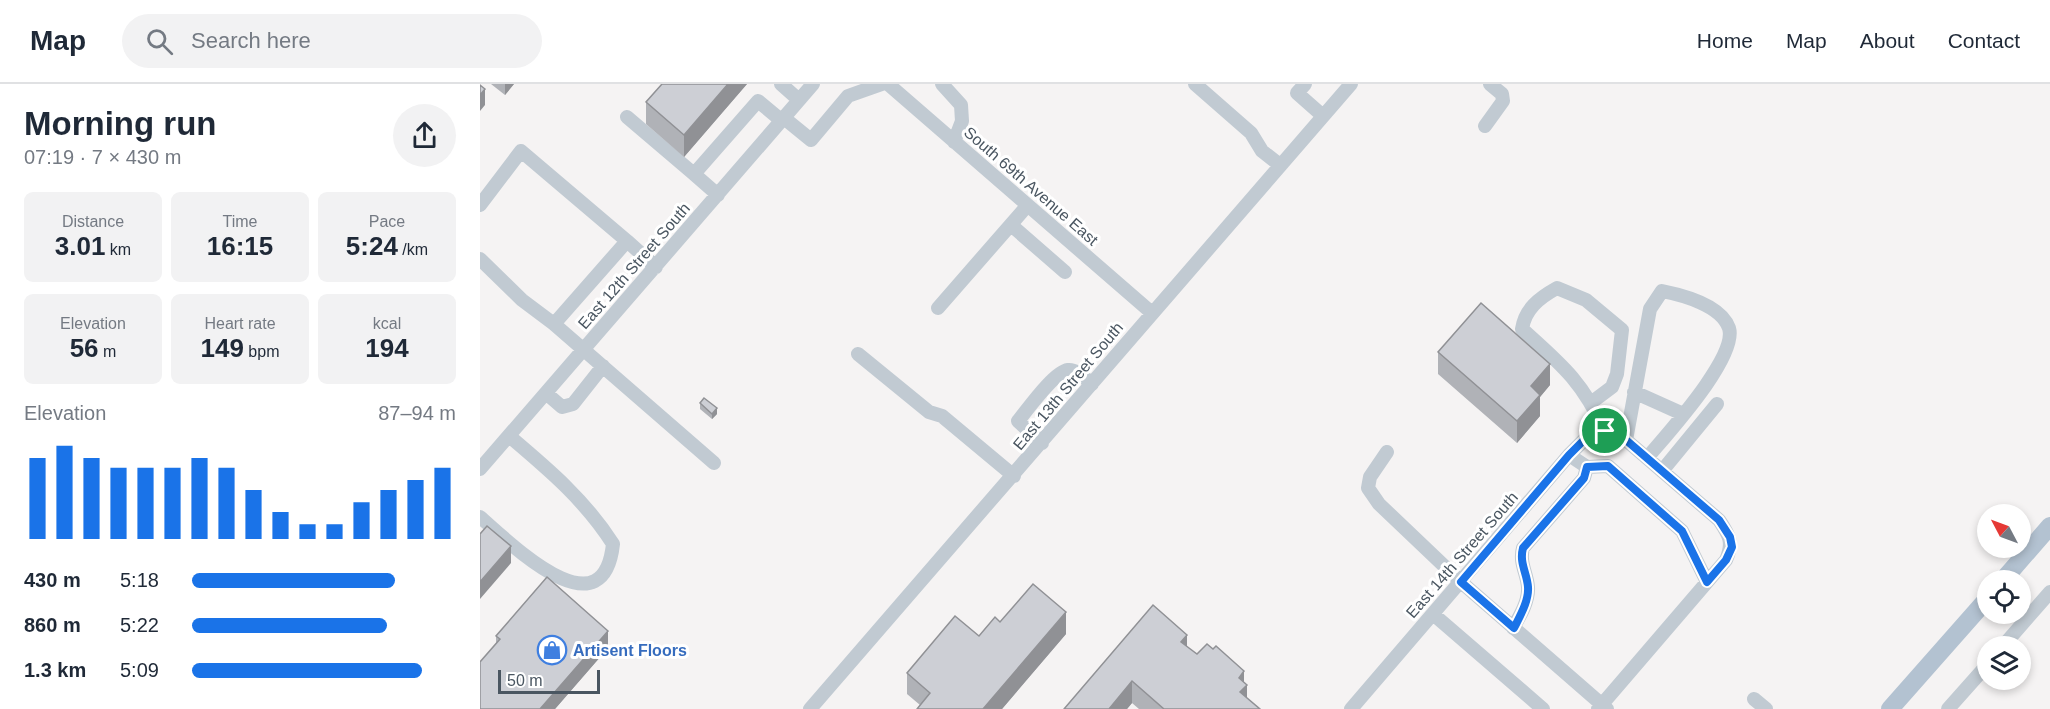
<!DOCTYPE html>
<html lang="en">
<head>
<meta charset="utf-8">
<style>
  :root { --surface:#fff; --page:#f2f2f3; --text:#1f2937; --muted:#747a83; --line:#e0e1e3; --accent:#1a73e8 }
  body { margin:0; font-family:Helvetica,sans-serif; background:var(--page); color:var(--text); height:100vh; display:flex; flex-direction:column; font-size:22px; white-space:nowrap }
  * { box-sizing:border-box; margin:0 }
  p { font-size:20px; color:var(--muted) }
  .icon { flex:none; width:33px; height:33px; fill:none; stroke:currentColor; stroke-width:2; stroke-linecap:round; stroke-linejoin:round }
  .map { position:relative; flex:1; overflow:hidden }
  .drawer { display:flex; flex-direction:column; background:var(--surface); width:480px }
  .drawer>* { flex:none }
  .needle { width:39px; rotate:311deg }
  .fabs { position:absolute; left:1497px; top:420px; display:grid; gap:12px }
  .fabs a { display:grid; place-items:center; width:54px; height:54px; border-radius:50%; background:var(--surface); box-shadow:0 3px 9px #0003; font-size:30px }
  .scale { position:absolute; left:18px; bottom:15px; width:102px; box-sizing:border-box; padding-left:6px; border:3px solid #4a5661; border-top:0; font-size:16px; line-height:21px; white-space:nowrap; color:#4a5661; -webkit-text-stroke:4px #fff; paint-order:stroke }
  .pin { position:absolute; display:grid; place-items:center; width:51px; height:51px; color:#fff; margin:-26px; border:3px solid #fff; border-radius:50%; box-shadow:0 2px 6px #0007 }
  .round { display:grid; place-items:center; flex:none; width:63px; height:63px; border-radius:32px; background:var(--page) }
  .head { display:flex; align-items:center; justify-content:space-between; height:102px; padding:0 24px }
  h1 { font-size:33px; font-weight:700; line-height:45px }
  .figures { display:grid; grid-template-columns:repeat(3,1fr); gap:9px; height:102px; padding:6px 24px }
  .figures div { display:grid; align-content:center; border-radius:9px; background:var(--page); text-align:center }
  .figures b { font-size:26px; font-weight:700 }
  .figures small { font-size:16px; font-weight:400 }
  .figures p { font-size:16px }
  .chart { height:168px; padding:12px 24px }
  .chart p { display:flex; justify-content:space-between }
  .chart svg { width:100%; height:108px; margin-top:6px; stroke:var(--accent); stroke-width:6 }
  ul { padding:0 24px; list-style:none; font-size:20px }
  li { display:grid; grid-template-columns:96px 72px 1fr; align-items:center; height:45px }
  li i { height:15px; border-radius:8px; background:var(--accent) }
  header { display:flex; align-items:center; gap:36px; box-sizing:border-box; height:84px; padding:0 30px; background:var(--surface); border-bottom:2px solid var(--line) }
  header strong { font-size:28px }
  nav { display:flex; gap:33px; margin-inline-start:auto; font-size:21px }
  .search { width:420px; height:54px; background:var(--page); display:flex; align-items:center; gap:15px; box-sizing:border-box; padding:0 21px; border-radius:33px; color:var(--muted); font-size:22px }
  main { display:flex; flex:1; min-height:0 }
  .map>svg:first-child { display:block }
</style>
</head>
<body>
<header>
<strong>Map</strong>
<div class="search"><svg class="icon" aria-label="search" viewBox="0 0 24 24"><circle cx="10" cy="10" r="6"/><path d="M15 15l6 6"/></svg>Search here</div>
<nav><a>Home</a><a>Map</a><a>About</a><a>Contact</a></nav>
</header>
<main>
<section class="drawer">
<div class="head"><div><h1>Morning run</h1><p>07:19 · 7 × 430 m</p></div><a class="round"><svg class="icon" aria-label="share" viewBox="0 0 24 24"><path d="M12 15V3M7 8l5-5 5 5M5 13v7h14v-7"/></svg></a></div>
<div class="figures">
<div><p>Distance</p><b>3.01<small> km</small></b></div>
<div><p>Time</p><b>16:15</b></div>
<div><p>Pace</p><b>5:24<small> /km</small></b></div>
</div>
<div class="figures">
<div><p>Elevation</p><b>56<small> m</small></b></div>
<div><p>Heart rate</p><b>149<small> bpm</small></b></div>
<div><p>kcal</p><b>194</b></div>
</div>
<div class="chart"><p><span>Elevation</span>87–94 m</p>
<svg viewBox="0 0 160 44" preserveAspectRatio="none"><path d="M5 44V11M15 44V6M25 44V11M35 44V15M45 44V15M55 44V15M65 44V11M75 44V15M85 44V24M95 44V33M105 44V38M115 44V38M125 44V29M135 44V24M145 44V20M155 44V15"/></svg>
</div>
<ul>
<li><b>430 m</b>5:18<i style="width:77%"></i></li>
<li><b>860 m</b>5:22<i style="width:74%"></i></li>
<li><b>1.3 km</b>5:09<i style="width:87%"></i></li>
</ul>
</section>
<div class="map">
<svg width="1570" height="625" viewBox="0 0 1570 625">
  <rect width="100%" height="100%" fill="#f5f3f3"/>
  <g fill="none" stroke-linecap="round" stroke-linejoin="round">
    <path stroke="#c1cad2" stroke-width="14" d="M 301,0 L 319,16
      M 408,0 L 672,229
      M 462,0 L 481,21 L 482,37 L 474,58
      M 715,0 L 771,49 L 782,67 L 800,81
      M 825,0 L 817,9 L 843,32
      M 147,33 L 214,90
      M 304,34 L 331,56 L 368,12 L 402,0
      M 1005,42 L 1023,17 L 1022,10 L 1010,0
      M 238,111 L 214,90 L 278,17 L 302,37
      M 0,121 L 41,67 L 147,157
      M 531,141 L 585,188
      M 0,175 L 42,216 L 74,240
      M 176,183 L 147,157 L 74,240 L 234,379
      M 458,224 L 547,122
      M 378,270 L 449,328 L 462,332 L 534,392
      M 1154,308 L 1203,330
      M 67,310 L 82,323 L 93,320 L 123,282
      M 1112,318 L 1132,303 L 1137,290 L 1142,246 L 1106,216 L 1077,204 C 1059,214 1045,225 1042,245 C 1082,281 1102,297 1125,347
      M 1146,356 L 1170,225 L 1182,207 C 1202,211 1241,221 1249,244 C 1258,273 1187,350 1167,374
      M 562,359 L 538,337 C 548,325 574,288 588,286 C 597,285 605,295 612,300
      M 907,368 L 890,393 L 888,404 L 899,420 L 981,498 L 1127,625
      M 1089,371 L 1107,383 L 1128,382 L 1202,447 L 1227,498
      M 0,385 L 333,0
      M 1182,387 L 1237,320
      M 0,433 C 29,458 123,552 133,460 C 105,416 68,385 29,352
      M 953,530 L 1063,625
      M 1033,544 C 1040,532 1049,517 1048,503 C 1047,489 1039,479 1043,464 L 1104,394 L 1107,383
      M 1523,562 L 1570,508
      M 1274,615 L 1286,625
      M 330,625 L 871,0
      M 871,625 L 1089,371 L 1104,356 L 1125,347
      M 1118,625 L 1246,476 C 1254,458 1249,451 1239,436 L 1146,356 L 1125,347
      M 1468,625 L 1508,580"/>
    <path stroke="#b3c2d1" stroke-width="18" d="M 1523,496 L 1570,442
      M 1410,625 L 1508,514"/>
  </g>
  <path fill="#b0b2b7" d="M 11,0 L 34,0 L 25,11 Z
    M 182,0 L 267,0 L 204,73 L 166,40 L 166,18 Z
    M 958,268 L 1070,301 L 1060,313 L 1060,332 L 1037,359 L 958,290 Z
    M 220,319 L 237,330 L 232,335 L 220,325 Z
    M 520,538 L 586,550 L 522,625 L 437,625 L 440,621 L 427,610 L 427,589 L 499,552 Z
    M 16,552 L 128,564 L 75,625 L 0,625 L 16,560 Z
    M 707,563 L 717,570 L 764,598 L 767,614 L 780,625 L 659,625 L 652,619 L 647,625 L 584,625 Z"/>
  <path fill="#909195" d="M 25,0 L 34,0 L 25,11 Z
    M 248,0 L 267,0 L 204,73 L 204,51 Z
    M 5,5 L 5,21 L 0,27 L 0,11 Z
    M 1070,280 L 1070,301 L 1060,313 L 1060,332 L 1037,359 L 1037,337 L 1051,302 Z
    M 237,324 L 237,330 L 232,335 L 232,330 Z
    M 31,462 L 31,479 L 0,515 L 0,498 Z
    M 586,528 L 586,550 L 522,625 L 503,625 Z
    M 128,547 L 128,564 L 75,625 L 60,625 Z
    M 707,551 L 707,572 L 701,558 Z
    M 764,587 L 764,604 L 767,601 L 767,622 L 760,625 L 759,594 Z
    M 652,597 L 652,619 L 647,625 L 629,625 Z"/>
  <path fill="#cdcfd5" stroke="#909195" stroke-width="1.5" d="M 182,0 L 248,0 L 204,51 L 166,18 Z
    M 0,1 L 5,5 L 0,11 Z
    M 1001,219 L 1070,280 L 1051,302 L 1060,311 L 1037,337 L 958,268 Z
    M 224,314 L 237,324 L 232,330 L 220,319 Z
    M 7,442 L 31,462 L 0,498 L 0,450 Z
    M 67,493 L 128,547 L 60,625 L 0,625 L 0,578 L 20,555 L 16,552 Z
    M 553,500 L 586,528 L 503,625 L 437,625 L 450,609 L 427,589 L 475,532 L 499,552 L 515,533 L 520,538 Z
    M 673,521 L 707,551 L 701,558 L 717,570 L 727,560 L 733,565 L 736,562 L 764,587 L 759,594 L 767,601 L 760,608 L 780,625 L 684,625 L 652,597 L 629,625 L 584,625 Z"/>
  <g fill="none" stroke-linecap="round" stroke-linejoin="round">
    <g stroke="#fff" stroke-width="12">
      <path id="route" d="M 1125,347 L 1146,356 L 1239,436 L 1250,453 L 1252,463 L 1246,476 L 1227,498 L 1202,447 L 1128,382 L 1107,383 L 1104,394 L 1043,464 C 1039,479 1047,489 1048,503 C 1049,517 1040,532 1034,544 L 981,498 L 1089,371 L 1104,356 Z"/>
    </g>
    <use href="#route" stroke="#1a73e8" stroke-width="8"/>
  </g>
  <defs>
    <g id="shop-ring" transform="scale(1.5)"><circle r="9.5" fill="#fff" stroke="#3f7fe0" stroke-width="1.5"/><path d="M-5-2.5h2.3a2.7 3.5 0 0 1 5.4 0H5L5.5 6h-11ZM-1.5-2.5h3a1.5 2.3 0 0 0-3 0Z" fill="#3f7fe0"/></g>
  </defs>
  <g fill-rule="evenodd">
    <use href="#shop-ring" x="72" y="566"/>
  </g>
  <g text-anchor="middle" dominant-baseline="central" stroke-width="6" stroke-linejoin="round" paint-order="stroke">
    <g font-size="16" fill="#4a5661" stroke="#fff">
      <text transform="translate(551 102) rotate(41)">South 69th Avenue East</text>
      <text transform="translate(154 182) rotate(-49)">East 12th Street South</text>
      <text transform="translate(588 302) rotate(-50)">East 13th Street South</text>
      <text transform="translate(982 471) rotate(-49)">East 14th Street South</text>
    </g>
    <g font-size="16" font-weight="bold" fill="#366cbe" stroke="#fff" text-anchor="start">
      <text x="93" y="566">Artisent Floors</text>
    </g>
  </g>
</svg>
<div class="fabs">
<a><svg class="needle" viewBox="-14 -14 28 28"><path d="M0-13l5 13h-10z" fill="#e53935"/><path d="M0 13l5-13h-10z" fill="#747a83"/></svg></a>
<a><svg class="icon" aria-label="locate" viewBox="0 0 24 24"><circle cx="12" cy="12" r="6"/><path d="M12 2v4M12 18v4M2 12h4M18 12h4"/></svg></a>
<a><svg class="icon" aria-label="layers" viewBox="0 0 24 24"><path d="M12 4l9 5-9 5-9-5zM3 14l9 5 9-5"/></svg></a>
</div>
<div class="scale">50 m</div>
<div class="pin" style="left:1125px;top:347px;background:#1e9e55"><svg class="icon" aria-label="arrive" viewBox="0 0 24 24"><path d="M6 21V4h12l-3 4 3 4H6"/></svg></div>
</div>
</main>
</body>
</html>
